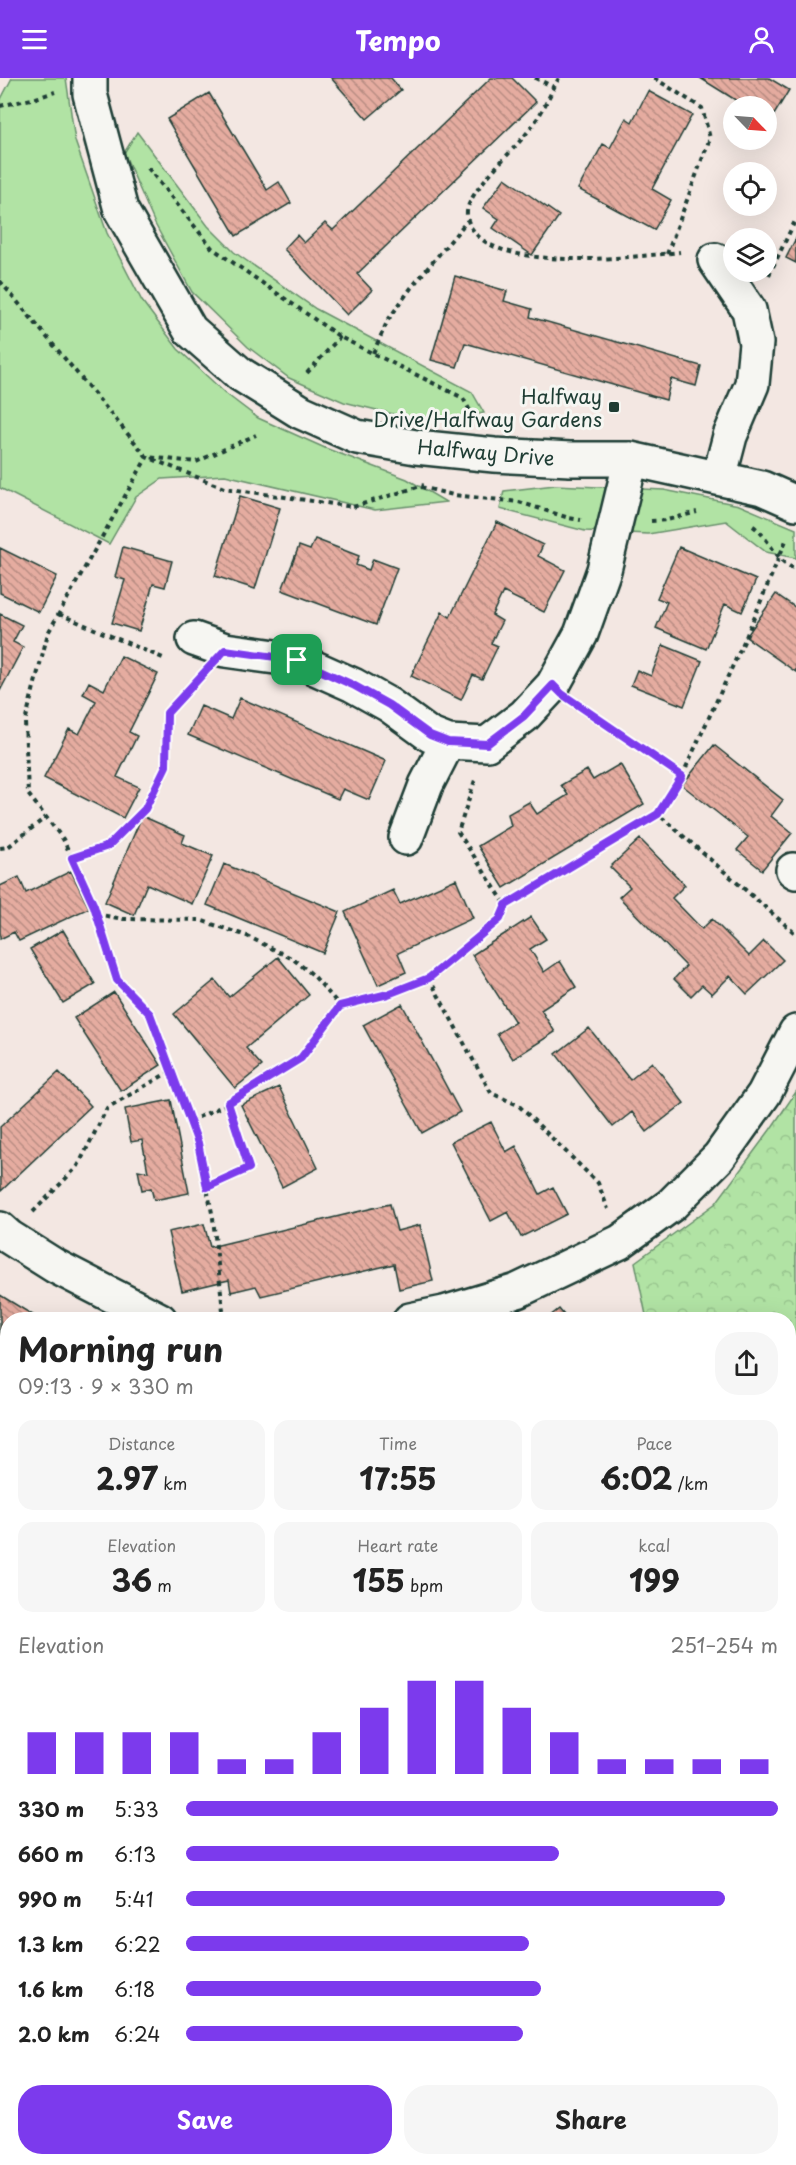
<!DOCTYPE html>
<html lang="en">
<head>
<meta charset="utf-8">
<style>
  :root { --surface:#fff; --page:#f6f6f6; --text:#222; --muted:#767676; --accent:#7c3aed }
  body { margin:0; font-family:"Playpen Sans",sans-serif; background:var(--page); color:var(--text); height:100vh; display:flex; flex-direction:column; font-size:22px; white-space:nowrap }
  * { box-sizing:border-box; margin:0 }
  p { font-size:20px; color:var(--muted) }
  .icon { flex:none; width:33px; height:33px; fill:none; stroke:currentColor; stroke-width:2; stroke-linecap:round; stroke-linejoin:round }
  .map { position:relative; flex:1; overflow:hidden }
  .details { position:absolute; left:0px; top:1234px; width:796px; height:854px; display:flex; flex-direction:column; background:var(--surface); border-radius:24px 24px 0 0; box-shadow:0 6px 24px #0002 }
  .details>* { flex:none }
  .needle { width:39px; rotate:115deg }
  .tools { position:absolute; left:723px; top:18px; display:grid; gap:12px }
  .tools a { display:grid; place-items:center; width:54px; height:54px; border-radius:50%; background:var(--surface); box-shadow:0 6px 24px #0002; font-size:30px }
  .pin { position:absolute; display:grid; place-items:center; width:51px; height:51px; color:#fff; margin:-26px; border-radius:12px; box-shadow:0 3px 9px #0006 }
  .round { display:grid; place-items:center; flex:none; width:63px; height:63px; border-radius:24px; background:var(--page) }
  .headline { display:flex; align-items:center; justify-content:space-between; height:102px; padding:0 18px }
  h1 { font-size:33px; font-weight:700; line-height:45px }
  .figures { display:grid; grid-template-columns:repeat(3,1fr); gap:9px; height:102px; padding:6px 18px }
  .figures div { display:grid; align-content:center; border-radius:15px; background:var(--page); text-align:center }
  .figures b { font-size:30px; font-weight:700 }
  .figures small { font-size:16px; font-weight:400 }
  .figures p { font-size:16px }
  .chart { height:168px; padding:12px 18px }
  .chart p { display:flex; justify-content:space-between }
  .chart svg { width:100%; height:108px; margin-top:6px; stroke:var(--accent); stroke-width:6 }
  .button { display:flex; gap:12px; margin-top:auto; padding:12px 18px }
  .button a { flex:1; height:69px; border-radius:24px; background:var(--accent); color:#fff; font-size:24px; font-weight:700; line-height:69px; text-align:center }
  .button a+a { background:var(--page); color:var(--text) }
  ul { padding:0 18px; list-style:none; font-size:20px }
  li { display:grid; grid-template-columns:96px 72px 1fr; align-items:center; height:45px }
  li i { height:15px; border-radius:8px; background:var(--accent) }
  header { display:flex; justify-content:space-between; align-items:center; height:78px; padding:0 18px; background:var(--accent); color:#fff; font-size:27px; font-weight:700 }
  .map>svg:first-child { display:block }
</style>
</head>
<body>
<header><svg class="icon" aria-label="menu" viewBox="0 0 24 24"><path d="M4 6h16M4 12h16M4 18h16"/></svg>Tempo<svg class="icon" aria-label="person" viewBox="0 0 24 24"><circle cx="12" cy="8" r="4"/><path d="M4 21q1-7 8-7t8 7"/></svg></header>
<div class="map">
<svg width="796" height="2087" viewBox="0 0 796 2087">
  <defs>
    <pattern id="forest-crowns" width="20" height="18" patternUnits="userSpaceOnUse" patternTransform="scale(1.5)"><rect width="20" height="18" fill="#b1e3a4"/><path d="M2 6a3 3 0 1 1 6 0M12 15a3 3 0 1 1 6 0" fill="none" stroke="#98c48e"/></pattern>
    <pattern id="building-back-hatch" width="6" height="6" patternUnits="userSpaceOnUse" patternTransform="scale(1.5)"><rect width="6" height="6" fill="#e5aca0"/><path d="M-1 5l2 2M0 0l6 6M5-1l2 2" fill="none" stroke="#b98d83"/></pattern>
  </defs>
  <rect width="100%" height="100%" fill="#f3e7e2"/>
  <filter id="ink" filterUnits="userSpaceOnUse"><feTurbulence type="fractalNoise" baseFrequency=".0167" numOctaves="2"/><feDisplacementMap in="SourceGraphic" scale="12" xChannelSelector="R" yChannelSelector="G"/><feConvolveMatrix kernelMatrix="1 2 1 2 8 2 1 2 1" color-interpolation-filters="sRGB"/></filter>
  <g filter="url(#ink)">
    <path fill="#b1e3a4" stroke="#68906c" stroke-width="1.5" d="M 12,0 L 66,0 L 75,63 L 107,155 L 142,223 L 178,271 L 225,315 L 258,340 L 325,370 L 407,401 L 446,424 L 375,432 L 225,397 L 162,401 L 136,419 L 109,466 L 0,410 L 0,23 Z
      M 137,54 L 208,148 L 234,174 L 316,231 L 472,314 L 484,335 L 453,340 L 405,339 L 344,324 L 289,300 L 248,269 L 192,214 L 155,146 L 124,75 Z
      M 555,407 L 664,412 L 739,427 L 796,451 L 796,480 L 766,474 L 726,443 L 648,456 L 585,453 L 500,431 L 504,413 Z
      M 796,1285 L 796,1341 L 789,1365 L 789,1288 Z"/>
    <path fill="url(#forest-crowns)" stroke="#68906c" stroke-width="1.5" d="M 796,1014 L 796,1285 L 789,1288 L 789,1242 L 647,1242 L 635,1184 L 716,1125 L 770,1052 Z
      M 796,1568 L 796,2037 L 789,2049 L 789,1596 Z"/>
    <path fill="url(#building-back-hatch)" stroke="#1f3d34" stroke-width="1.5" d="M 331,0 L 391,0 L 401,12 L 367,41 Z
      M 491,0 L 512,0 L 536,24 L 357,196 L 372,212 L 347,237 L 284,171 L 297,157 L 304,165 L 325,145 L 333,152 Z
      M 700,0 L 769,0 L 789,12 L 766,50 L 766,28 L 740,28 L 742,26 Z
      M 648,13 L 692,37 L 652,111 L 671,122 L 654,152 L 578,111 L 603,66 L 610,70 L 626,40 L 632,44 Z
      M 209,15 L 267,112 L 279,104 L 291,125 L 236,158 L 167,41 Z
      M 505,100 L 559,138 L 532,177 L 493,150 L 499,141 L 483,130 Z
      M 796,160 L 796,185 L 786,180 Z
      M 455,198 L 507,213 L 504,223 L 532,231 L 530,239 L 701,288 L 696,308 L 671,301 L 666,322 L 465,265 L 457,289 L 431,282 Z
      M 240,418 L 280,430 L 255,511 L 215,498 Z
      M 497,444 L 543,467 L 538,478 L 565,492 L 544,534 L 503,514 L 492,537 L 502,543 L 491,565 L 498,568 L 482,601 L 473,597 L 461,622 L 411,598 L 442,534 L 450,539 Z
      M 315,461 L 359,478 L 356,487 L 369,492 L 373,481 L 397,490 L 376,547 L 282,512 L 299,468 L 310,472 Z
      M 123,469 L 172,483 L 165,509 L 153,506 L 139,553 L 112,545 L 125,502 L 115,499 Z
      M 679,469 L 756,502 L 742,534 L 725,526 L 706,571 L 656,550 L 667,524 L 657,520 Z
      M 0,470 L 57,498 L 39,534 L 0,515 Z
      M 776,516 L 796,530 L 796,594 L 746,559 Z
      M 0,536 L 22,547 L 13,564 L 23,569 L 0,613 Z
      M 663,567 L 702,583 L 684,628 L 631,607 L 637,592 L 651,598 Z
      M 121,578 L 158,596 L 129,654 L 137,658 L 117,699 L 139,709 L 123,740 L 44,700 L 69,651 L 79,656 L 96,623 L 83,616 L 89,604 L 104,612 Z
      M 240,620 L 386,683 L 369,722 L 343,711 L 338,721 L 188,657 L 201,628 L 231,641 Z
      M 714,667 L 783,722 L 771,738 L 792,755 L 762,792 L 737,772 L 748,759 L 682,707 Z
      M 620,686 L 644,726 L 504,810 L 478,768 L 511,748 L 508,736 L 529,724 L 537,736 L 568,717 L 561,707 L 587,692 L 593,702 Z
      M 142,738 L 185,757 L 182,765 L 213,778 L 192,826 L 147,806 L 134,837 L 105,824 Z
      M 640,761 L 685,807 L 672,820 L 702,851 L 712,841 L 749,878 L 764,863 L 783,882 L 747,916 L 730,898 L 712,916 L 702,907 L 691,918 L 674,901 L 686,888 L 619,819 L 630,809 L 610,789 Z
      M 224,786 L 340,834 L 323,875 L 207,827 Z
      M 71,793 L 89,830 L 19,863 L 14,854 L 0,861 L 0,808 L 19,799 L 26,815 Z
      M 456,801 L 473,840 L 398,875 L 406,894 L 378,907 L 345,834 L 393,812 L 400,826 Z
      M 531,839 L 546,861 L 530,871 L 544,894 L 560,883 L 576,909 L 541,932 L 555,954 L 513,981 L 497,956 L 515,944 L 472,877 Z
      M 63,852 L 95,906 L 63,925 L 30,871 Z
      M 278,879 L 309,917 L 246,970 L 262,988 L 235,1010 L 174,936 L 215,902 L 229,919 Z
      M 114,914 L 161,987 L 121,1013 L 74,940 Z
      M 402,926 L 460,1034 L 422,1055 L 363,947 Z
      M 589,950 L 630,1002 L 652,984 L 684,1025 L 647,1054 L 632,1034 L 613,1049 L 556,976 Z
      M 59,994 L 91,1028 L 1,1113 L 0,1049 Z
      M 279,1009 L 318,1090 L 282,1109 L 241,1027 Z
      M 171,1022 L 189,1115 L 154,1122 L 151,1110 L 142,1112 L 138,1092 L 148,1094 L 142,1062 L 131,1064 L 125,1031 Z
      M 491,1044 L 506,1074 L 516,1068 L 540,1116 L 553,1109 L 567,1136 L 521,1159 L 508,1134 L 491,1143 L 451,1064 Z
      M 390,1126 L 397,1153 L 420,1147 L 433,1203 L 399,1211 L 394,1186 L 261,1218 L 256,1208 L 231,1214 L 229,1202 L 182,1213 L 168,1154 L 204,1146 L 210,1169 Z
      M 0,1217 L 41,1242 L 8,1242 L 8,1280 L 0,1275 Z
      M 559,1231 L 568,1242 L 545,1242 Z
      M 4,1381 L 8,1383 L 6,1473 L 0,1469 L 0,1388 Z
      M 8,1931 L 8,1978 L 0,1982 L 0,1935 Z
      M 365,2080 L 535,2080 L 538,2087 L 368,2087 Z"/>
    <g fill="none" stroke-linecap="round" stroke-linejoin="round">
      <g stroke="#1f3d34" stroke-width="38">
        <path id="minor" d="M 90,0 L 90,16 L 121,132 L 190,252 L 240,296 L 301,334 L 357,359 L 416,369 L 494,377 L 570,381 L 631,381 L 762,410 L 796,425
          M 715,182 L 749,232 L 756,265 L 752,306 L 730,358 L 719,400
          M 194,561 L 225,572 L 297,582 L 353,607 L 389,627 L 430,657 L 448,664 L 487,666 L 524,638 L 553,607 L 581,556 L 604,492 L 631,381
          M 406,760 L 426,707 L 448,664
          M 793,792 L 796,794
          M 0,1151 L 9,1159 L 55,1188 L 160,1242
          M 410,1242 L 444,1235 L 517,1213 L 620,1164 L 671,1127 L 719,1079 L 764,1016 L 796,954
          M 789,1490 L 796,1465
          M 0,1587 L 8,1593
          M 0,1820 L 8,1810
          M 0,2049 L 8,2054
          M 667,2080 L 674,2087"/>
      </g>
      <path stroke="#1f3d34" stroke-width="4" stroke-dasharray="4.5 4.5" stroke-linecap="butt" d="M 535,0 L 554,9
        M 559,0 C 551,14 544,31 535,44 C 517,71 482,98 469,126 C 465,135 467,144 473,152 C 501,195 635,179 680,174
        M 654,0 L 702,30 L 710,60 L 667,176
        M 0,28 L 36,20 L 55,14
        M 148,90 L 212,170 L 340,259 L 463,320 L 474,340
        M 769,197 L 796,141
        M 0,203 L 147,379 L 196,384 L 256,357
        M 373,275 L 388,242 L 411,210 L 467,143
        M 307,295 L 340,259
        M 421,409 L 453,417 L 519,424 L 569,440 L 581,442
        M 651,443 L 667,442 L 697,434
        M 753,448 C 769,459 777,486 796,491
        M 59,536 L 163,580
        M 582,629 L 682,698 L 658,736 L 796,856
        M 682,698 L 746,559 L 787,460
        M 0,770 L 8,769 L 46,739
        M 72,780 L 108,769 L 145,731 L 167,688 L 167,635 L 200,600
        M 506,827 L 658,736
        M 96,836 L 123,841 L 200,842 L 247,858 L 293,881 L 313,897 L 340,928
        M 429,900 L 491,1015 L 518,1027 L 598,1105 L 608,1131
        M 190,1043 L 240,1020 L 301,980 L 340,928 L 388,916 L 429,900 L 500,841 L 506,827 L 458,754 L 475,702
        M 207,1109 L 249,1090 L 228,1025
        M 33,1134 L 78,1088 L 107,1030 L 171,993
        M 224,1242 L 213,1140 L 198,1065 L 150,936 L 117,902 L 94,828 L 63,761 L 28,716 L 25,644 L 48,555 L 147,379 L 224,410 L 353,429 L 424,407
        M 789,1377 L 796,1376
        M 789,1843 L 796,1835"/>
      <use href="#minor" stroke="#f6f6f2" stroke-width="33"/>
    </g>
  </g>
  <g fill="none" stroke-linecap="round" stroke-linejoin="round" filter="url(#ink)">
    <g stroke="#fff" stroke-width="12">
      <path id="route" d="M 225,572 L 297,582 L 353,607 L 389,627 L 430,657 L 448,664 L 487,666 L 524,638 L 553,607 L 562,616 L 682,698 L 658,736 L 506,827 L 500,841 L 429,900 L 388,916 L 340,928 L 301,980 L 228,1025 L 249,1090 L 207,1109 L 198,1065 L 150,936 L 117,902 L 94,828 L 72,780 L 108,768 L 145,731 L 166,688 L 167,635 Z"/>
    </g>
    <use href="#route" stroke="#7c3aed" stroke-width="8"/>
  </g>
  <rect fill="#1f3d34" stroke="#f6f6f2" stroke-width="2" x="608" y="323" width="12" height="12" rx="3"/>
  <g text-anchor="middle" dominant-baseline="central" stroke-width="6" stroke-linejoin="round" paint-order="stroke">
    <g font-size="20" fill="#1f3d34" stroke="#f6f6f2" text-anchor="end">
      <text x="602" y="318">Halfway<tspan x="602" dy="23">Drive/Halfway Gardens</tspan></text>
    </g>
    <g font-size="20" fill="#1f3d34" stroke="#f6f6f2">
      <text transform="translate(486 374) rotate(5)">Halfway Drive</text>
    </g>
  </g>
</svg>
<div class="tools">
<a><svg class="needle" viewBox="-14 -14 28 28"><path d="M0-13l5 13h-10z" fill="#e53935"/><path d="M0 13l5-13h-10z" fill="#767676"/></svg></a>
<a><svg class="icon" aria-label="locate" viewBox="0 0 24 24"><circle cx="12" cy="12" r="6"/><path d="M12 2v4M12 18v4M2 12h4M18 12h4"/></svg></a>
<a><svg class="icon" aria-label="layers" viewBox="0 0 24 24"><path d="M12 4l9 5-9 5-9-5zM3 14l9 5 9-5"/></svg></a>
</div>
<div class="pin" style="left:297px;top:582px;background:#1e9e55"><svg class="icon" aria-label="arrive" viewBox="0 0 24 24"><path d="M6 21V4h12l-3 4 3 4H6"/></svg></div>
<section class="details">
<div class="headline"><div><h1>Morning run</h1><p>09:13 · 9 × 330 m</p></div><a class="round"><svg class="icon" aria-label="share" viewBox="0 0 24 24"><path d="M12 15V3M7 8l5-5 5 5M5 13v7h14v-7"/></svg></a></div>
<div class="figures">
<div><p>Distance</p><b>2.97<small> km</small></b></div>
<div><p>Time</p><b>17:55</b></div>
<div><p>Pace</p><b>6:02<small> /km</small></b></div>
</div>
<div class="figures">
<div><p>Elevation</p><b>36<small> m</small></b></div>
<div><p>Heart rate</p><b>155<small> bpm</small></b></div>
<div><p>kcal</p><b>199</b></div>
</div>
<div class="chart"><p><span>Elevation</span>251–254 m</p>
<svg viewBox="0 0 160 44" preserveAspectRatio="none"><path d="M5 44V27M15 44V27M25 44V27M35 44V27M45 44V38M55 44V38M65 44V27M75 44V17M85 44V6M95 44V6M105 44V17M115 44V27M125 44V38M135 44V38M145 44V38M155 44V38"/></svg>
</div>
<ul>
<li><b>330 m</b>5:33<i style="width:100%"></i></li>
<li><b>660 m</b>6:13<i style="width:63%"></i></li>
<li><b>990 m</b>5:41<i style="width:91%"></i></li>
<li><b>1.3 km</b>6:22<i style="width:58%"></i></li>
<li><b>1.6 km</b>6:18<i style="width:60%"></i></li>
<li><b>2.0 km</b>6:24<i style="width:57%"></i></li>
</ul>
<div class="button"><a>Save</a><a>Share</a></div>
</section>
</div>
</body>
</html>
